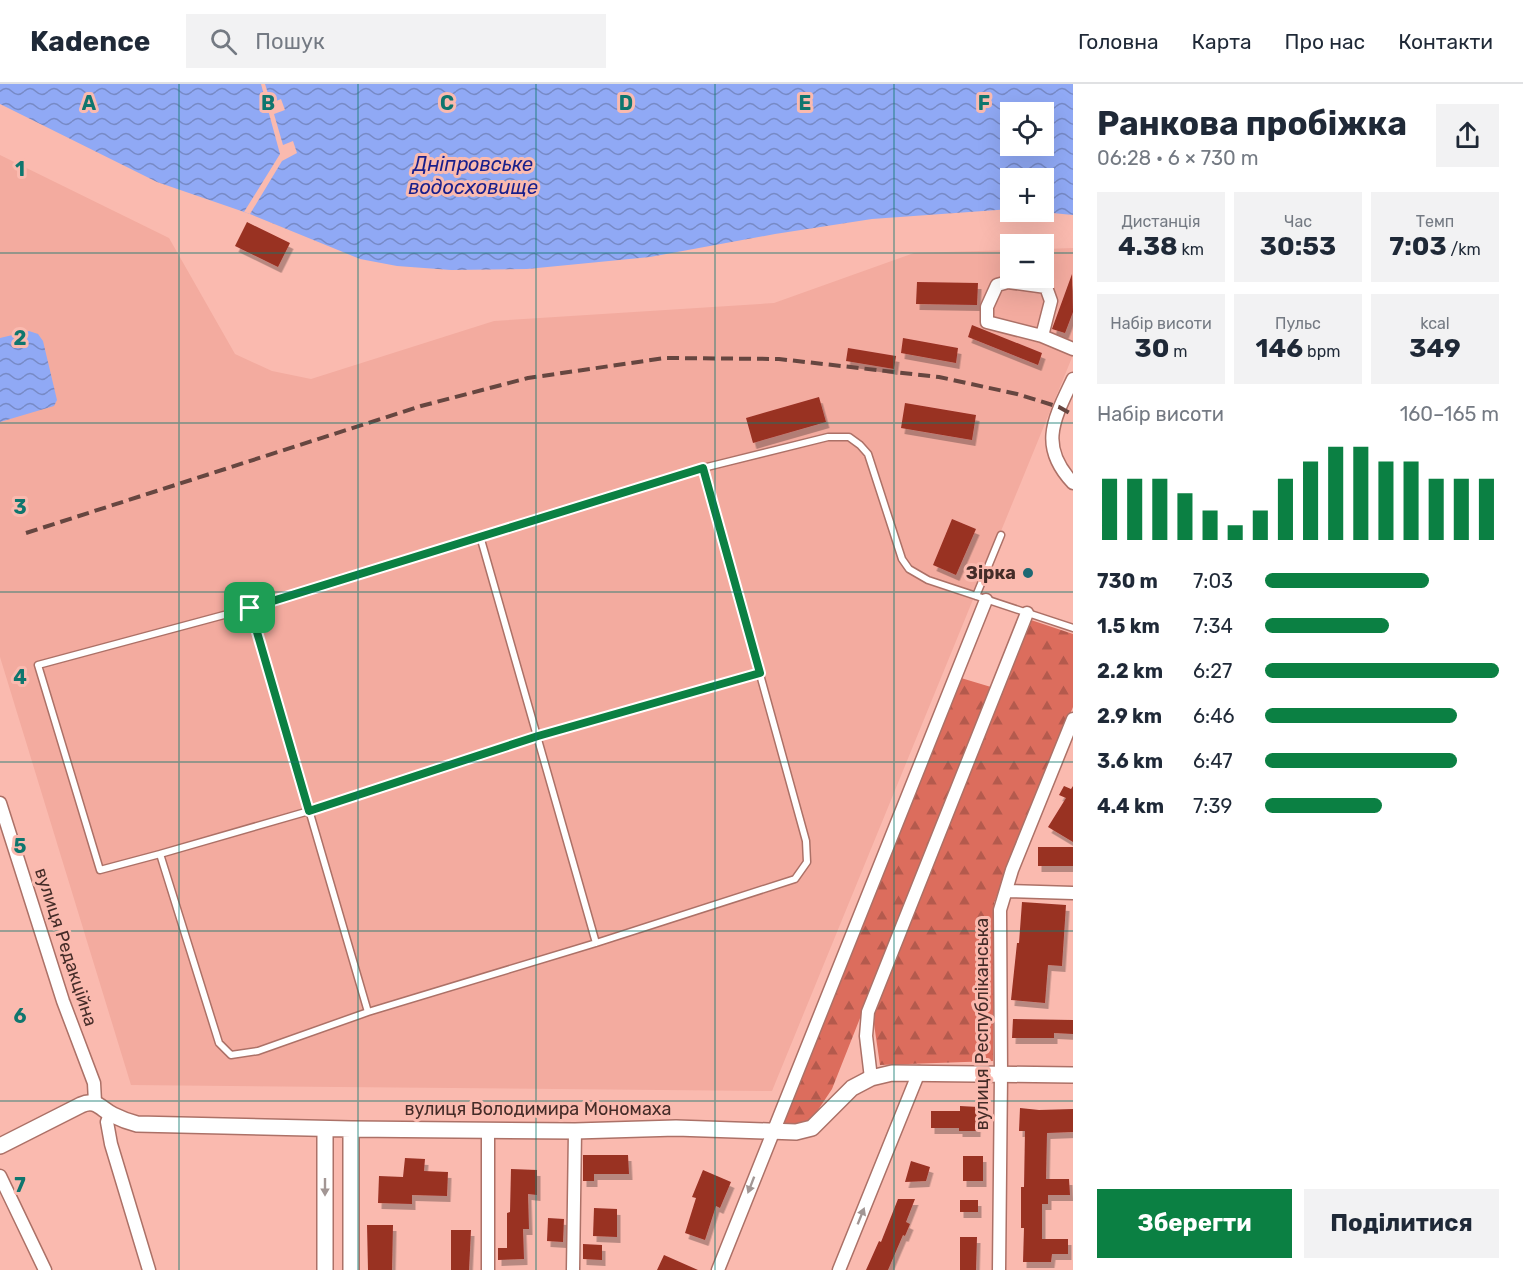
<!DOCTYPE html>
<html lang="uk">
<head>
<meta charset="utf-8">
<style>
  :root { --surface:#fff; --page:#f2f2f3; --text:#1f2937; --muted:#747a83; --line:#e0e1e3; --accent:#0b8043 }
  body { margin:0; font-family:Rubik,sans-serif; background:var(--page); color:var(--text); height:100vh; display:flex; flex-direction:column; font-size:22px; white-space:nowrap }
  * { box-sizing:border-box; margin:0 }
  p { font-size:20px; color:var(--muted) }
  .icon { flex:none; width:33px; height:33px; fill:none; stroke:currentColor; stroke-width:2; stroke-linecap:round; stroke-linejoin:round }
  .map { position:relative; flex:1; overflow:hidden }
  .panel { display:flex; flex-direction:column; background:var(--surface); width:450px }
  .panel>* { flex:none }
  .buttons { position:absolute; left:1000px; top:18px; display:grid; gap:12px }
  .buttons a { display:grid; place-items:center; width:54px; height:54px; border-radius:0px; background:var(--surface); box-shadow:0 6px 24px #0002; font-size:30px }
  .pin { position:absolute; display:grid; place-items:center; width:51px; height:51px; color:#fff; margin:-26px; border-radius:12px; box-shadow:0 3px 9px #0006 }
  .round { display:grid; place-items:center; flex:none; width:63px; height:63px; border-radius:0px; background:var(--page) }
  .summary { display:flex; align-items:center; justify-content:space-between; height:102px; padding:0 24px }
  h1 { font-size:33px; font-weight:700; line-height:45px }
  .stats { display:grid; grid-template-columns:repeat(3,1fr); gap:9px; height:102px; padding:6px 24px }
  .stats div { display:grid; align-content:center; border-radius:0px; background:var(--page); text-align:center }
  .stats b { font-size:26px; font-weight:700 }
  .stats small { font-size:16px; font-weight:400 }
  .stats p { font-size:16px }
  .chart { height:168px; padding:12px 24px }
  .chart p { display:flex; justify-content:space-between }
  .chart svg { width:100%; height:108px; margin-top:6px; stroke:var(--accent); stroke-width:6 }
  .button { display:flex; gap:12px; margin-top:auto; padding:12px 24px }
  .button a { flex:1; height:69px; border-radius:0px; background:var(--accent); color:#fff; font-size:24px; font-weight:700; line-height:69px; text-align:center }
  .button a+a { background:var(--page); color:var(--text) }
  ul { padding:0 24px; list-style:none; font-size:20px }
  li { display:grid; grid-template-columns:96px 72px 1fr; align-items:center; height:45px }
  li i { height:15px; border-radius:8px; background:var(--accent) }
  header { display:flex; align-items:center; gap:36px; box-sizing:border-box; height:84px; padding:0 30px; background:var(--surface); border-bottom:2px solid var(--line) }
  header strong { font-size:28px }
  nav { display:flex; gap:33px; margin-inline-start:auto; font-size:21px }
  .search { width:420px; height:54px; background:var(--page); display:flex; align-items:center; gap:15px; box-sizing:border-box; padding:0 21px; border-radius:0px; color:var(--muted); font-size:22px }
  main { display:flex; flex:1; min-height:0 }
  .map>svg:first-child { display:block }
</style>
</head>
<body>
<header>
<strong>Kadence</strong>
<div class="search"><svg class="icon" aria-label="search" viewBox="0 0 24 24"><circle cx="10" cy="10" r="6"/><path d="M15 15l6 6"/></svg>Пошук</div>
<nav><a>Головна</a><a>Карта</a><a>Про нас</a><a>Контакти</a></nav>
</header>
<main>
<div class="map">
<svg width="1073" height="1186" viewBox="0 0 1073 1186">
  <defs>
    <pattern id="forest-firs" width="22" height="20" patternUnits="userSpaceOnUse" patternTransform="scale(1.5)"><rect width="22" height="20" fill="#dc6d5d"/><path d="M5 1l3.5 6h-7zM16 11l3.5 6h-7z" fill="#b45a4d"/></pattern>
    <pattern id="water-waves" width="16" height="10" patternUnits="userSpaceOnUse" patternTransform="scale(1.5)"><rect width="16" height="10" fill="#90a9f5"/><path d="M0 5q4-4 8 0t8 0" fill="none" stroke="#778ac6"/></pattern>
    <filter id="shadow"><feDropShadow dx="3.5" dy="6" stdDeviation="0" flood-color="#0004"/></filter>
  </defs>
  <rect width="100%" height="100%" fill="#fabaaf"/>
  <path fill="#f3ab9f" d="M 0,71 L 169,154 L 235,270 L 272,287 L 311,295 L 494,237 L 774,219 L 914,169 L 1011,166 L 1011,194 L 1044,194 L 1044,165 L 1073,164 L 1073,271 L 772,1007 L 131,1001 L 0,573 Z"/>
  <path fill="url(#forest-firs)" d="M 1031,536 L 1073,550 L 1073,623 L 994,819 L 993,977 L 880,981 L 873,933 Z
    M 961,594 L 991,603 L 832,1005 L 810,1038 L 780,1042 Z"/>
  <path fill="url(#water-waves)" fill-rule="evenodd" d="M 0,0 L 1073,0 L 1073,131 L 1042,128 L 1044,128 L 1044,94 L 1011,94 L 1011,125 L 872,135 L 775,150 L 650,173 L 527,185 L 451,186 L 397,182 L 360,175 L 250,130 L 157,98 L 0,20 ZM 1011,28 L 1044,28 L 1044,62 L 1011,62 Z
    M 29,247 L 38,250 L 43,257 L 57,316 L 54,322 L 0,338 L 0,254 Z"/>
  <path fill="#fabaaf" d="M 261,0 L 265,0 L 271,19 L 281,15 L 285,26 L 274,30 L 283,61 L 293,57 L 297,69 L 282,77 L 250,130 L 244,128 L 280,70 Z"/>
  <path fill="#993024" filter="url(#shadow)" d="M 247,138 L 290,159 L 278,183 L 235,162 Z
    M 1072,190 L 1073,228 L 1065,249 L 1052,245 Z
    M 917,198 L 978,199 L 977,221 L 916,220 Z
    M 972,241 L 1042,269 L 1038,281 L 968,253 Z
    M 903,254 L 958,264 L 956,279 L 901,269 Z
    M 848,264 L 896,272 L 894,285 L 846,277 Z
    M 819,313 L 826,338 L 753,359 L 746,334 Z
    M 905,319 L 976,331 L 972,356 L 901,344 Z
    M 952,435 L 976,445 L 956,491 L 933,481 Z
    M 1064,702 L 1071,705 L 1073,702 L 1073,758 L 1048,743 L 1066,714 L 1059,711 Z
    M 1038,763 L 1073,763 L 1073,782 L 1038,782 Z
    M 1022,818 L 1066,821 L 1062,882 L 1048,881 L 1045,919 L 1011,916 L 1017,859 L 1019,859 Z
    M 1013,935 L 1073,936 L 1073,950 L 1054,949 L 1054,954 L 1012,954 Z
    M 960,1022 L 978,1023 L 977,1047 L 959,1047 L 959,1044 L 931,1044 L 931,1027 L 960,1027 Z
    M 1020,1024 L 1039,1026 L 1073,1025 L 1073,1048 L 1047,1049 L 1046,1095 L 1069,1095 L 1070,1111 L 1048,1111 L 1048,1120 L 1042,1120 L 1042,1155 L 1068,1155 L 1068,1170 L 1052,1170 L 1051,1178 L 1023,1178 L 1024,1144 L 1021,1144 L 1021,1103 L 1024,1103 L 1025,1047 L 1019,1047 Z
    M 583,1071 L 628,1071 L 629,1090 L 594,1090 L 594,1097 L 583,1097 Z
    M 963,1072 L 983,1072 L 983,1097 L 963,1097 Z
    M 405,1074 L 425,1075 L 424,1087 L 448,1088 L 447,1112 L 412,1111 L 412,1120 L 378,1119 L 379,1092 L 403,1093 Z
    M 911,1077 L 930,1083 L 926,1097 L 905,1098 Z
    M 511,1085 L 537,1086 L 537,1111 L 528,1110 L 529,1145 L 523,1145 L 524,1175 L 498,1176 L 498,1164 L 507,1164 L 507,1129 L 510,1128 Z
    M 703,1086 L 731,1098 L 720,1124 L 716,1122 L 705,1156 L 685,1149 L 696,1114 L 692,1113 Z
    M 898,1115 L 915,1115 L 906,1138 L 910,1140 L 905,1152 L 903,1151 L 888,1186 L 866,1186 L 879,1157 L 881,1158 Z
    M 960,1116 L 978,1116 L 978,1128 L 960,1128 Z
    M 594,1124 L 617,1125 L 617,1153 L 593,1152 Z
    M 548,1134 L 564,1135 L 563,1158 L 547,1157 Z
    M 367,1141 L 393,1141 L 392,1186 L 368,1186 Z
    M 451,1146 L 471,1146 L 469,1186 L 451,1186 Z
    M 960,1153 L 977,1153 L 976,1186 L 960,1186 Z
    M 583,1160 L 602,1161 L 602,1176 L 583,1175 Z
    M 664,1171 L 698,1186 L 657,1186 Z"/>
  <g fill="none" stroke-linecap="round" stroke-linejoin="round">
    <g stroke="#ac7167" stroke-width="9">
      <path id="service" d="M 703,384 L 828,353 L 849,353 L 860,361 L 868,370 L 902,475 L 909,485 L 928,496 L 1073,544
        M 480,452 L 596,859
        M 976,512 L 1001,451
        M 250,524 L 368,928 L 596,859 L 795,795 L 807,778 L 806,757 L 703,384 L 250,524 L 38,581 L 100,786 L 160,770 L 219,959 L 231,971 L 258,967 L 368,928
        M 160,770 L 309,727 L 538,652 L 760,589"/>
    </g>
    <g stroke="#ac7167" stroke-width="15">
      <path id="minor" d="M 1042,252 L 1051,217 L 1046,203 L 1008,198 L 997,201 L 987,223 L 987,238 L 1042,252 L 1073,265
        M 1073,295 C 1054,335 1038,362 1073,399
        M 0,719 L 63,917 L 94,999 L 95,1018
        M 1006,807 L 1073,809
        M 871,994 L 866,952 L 868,928 L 1027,529
        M 110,1030 L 107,1038 L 111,1060 L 149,1186
        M 0,1092 L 45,1186
        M 488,1186 L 488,1046
        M 573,1186 L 575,1047
        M 718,1186 L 986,516
        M 839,1186 L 919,988
        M 999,1186 L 1001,990 L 1000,826 L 1012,786 L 1073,635"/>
    </g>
    <g stroke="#ac7167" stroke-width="18">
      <path id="tertiary" d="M 325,1045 L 325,1186
        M 0,1062 L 81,1021 C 96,1014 101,1025 113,1031 C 121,1035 129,1038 137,1040 L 351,1045 L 575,1047 L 676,1044 L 796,1048 L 812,1044 L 852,1004 L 871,994 L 892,989 L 1073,991
        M 351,1186 L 351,1045"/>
    </g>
    <use href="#service" stroke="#fff" stroke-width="6"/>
    <use href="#minor" stroke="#fff" stroke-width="12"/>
    <use href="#tertiary" stroke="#fff" stroke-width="15"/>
    <path stroke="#664640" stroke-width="4" stroke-dasharray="12 6" stroke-linecap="butt" d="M 26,449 L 421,322 L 528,294 L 665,274 L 779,275 L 939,293 L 1017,310 L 1059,323 L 1073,331"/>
  </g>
  <defs><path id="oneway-solid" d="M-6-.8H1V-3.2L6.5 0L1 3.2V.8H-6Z" transform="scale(1.5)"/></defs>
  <g fill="#a29694">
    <use href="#oneway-solid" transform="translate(751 1101) rotate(111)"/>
    <use href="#oneway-solid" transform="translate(325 1103) rotate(90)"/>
    <use href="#oneway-solid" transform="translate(861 1132) rotate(-68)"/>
  </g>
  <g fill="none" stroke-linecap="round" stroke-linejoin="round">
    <g stroke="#fff" stroke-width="12">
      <path id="route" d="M 703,384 L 760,589 L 538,652 L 309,727 L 250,524 Z"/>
    </g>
    <use href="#route" stroke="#0b8043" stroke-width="8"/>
  </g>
  <path fill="none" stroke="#0f766e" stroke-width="1.5" stroke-opacity="0.55" d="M 179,0 L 179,1186M 358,0 L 358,1186M 536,0 L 536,1186M 715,0 L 715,1186M 894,0 L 894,1186M 0,169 L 1011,169M 1044,169 L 1073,169M 0,339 L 1073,339M 0,508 L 1073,508M 0,678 L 1073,678M 0,847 L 1073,847M 0,1017 L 1073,1017"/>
  <circle fill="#1d6873" stroke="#fabaaf" stroke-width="2" cx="1028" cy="489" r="6"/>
  <g text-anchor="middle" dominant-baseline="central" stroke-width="6" stroke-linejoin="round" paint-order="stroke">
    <g font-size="18" font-weight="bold" fill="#452c28" stroke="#fabaaf" text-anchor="end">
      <text x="1016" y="489">Зірка</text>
    </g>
    <g font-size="18" fill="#452c28" stroke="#fabaaf">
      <text transform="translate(66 863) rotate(72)">вулиця Редакційна</text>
      <text transform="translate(982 940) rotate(-90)">вулиця Республіканська</text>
      <text x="538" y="1025">вулиця Володимира Мономаха</text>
    </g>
    <g font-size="20" font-style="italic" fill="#191f8b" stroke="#fabaaf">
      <text x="473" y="80">Дніпровське<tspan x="473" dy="23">водосховище</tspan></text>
    </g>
  </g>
  <g font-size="20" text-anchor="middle" font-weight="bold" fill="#0f766e" stroke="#fabaaf" stroke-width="6" stroke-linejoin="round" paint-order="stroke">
    <text x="89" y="26">A</text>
    <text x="268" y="26">B</text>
    <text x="447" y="26">C</text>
    <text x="626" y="26">D</text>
    <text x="805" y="26">E</text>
    <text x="984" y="26">F</text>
    <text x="20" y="92">1</text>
    <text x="20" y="261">2</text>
    <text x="20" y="430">3</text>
    <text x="20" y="600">4</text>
    <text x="20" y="769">5</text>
    <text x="20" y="939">6</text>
    <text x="20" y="1108">7</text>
  </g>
</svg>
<div class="buttons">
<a><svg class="icon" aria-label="locate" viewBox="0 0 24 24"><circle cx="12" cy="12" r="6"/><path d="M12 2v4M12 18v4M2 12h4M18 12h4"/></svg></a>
<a>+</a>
<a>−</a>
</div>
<div class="pin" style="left:250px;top:524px;background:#1e9e55"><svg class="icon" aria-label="arrive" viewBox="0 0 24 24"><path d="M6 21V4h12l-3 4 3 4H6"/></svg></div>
</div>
<section class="panel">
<div class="summary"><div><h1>Ранкова пробіжка</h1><p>06:28 · 6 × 730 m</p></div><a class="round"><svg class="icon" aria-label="share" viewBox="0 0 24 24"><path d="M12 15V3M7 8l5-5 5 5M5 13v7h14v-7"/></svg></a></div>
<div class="stats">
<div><p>Дистанція</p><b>4.38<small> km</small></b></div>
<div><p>Час</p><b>30:53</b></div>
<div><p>Темп</p><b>7:03<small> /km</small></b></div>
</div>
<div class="stats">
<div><p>Набір висоти</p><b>30<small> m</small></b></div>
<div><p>Пульс</p><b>146<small> bpm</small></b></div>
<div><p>kcal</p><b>349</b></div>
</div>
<div class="chart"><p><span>Набір висоти</span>160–165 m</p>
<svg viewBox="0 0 160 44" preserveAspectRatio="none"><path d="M5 44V19M15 44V19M25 44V19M35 44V25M45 44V32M55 44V38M65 44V32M75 44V19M85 44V12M95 44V6M105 44V6M115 44V12M125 44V12M135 44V19M145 44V19M155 44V19"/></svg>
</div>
<ul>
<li><b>730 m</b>7:03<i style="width:70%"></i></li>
<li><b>1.5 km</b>7:34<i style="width:53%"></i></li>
<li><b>2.2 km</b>6:27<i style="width:100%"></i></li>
<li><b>2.9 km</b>6:46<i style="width:82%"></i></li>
<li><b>3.6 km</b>6:47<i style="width:82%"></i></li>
<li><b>4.4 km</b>7:39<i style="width:50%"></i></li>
</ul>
<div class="button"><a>Зберегти</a><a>Поділитися</a></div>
</section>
</main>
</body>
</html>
